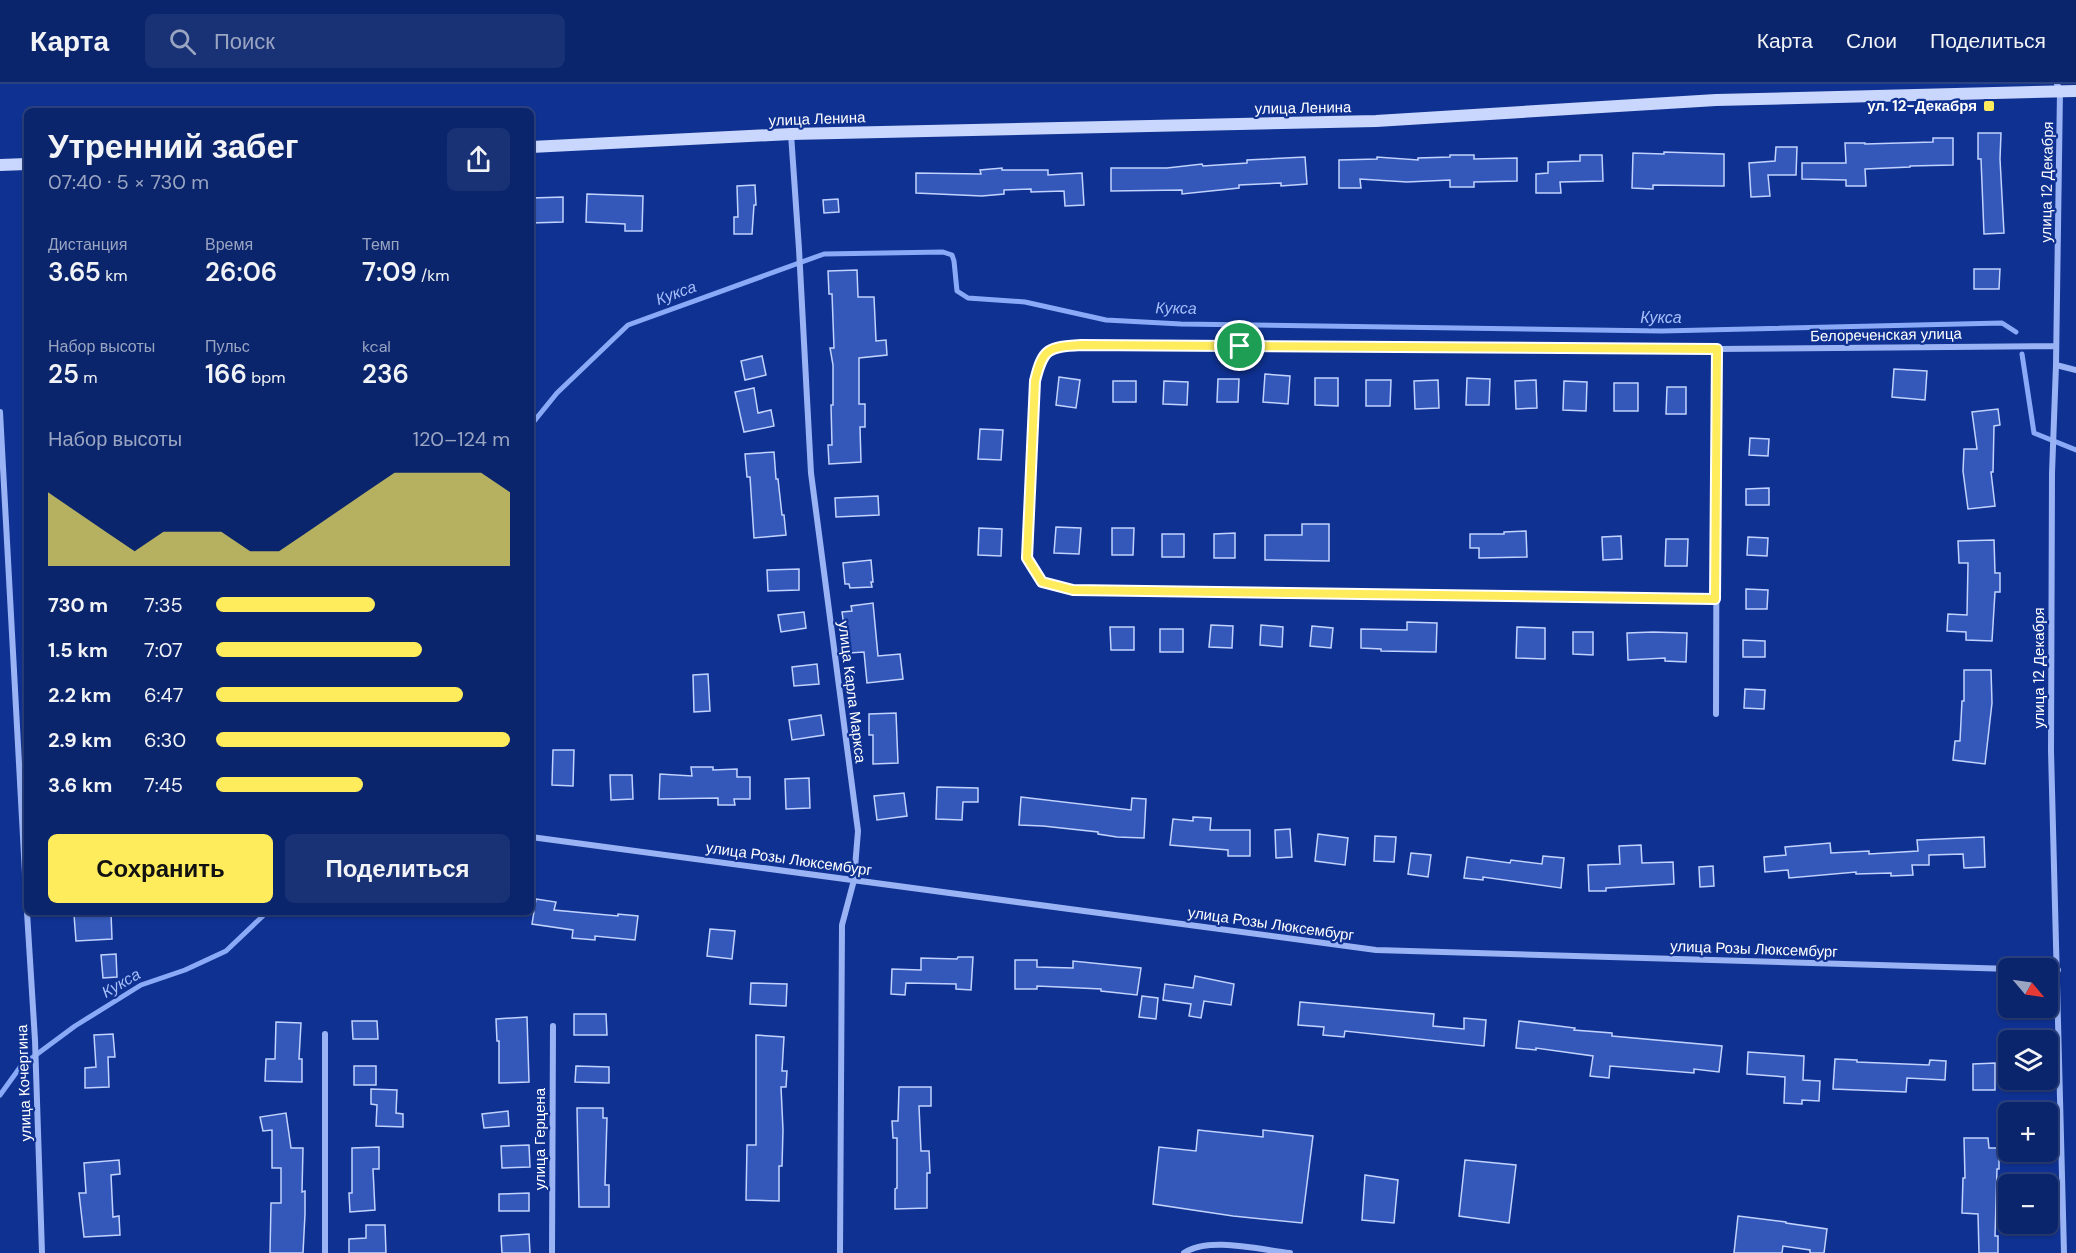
<!DOCTYPE html>
<html lang="ru">
<head>
<meta charset="utf-8">
<style>
  :root { --surface:#0b256d; --page:#193175; --text:#f1f3f6; --muted:#9aa5c2; --line:#2b4280; --accent:#ffec5c }
  body { margin:0; font-family:"DM Sans",sans-serif; background:var(--page); color:var(--text); height:100vh; display:flex; flex-direction:column; font-size:22px; white-space:nowrap }
  * { box-sizing:border-box; margin:0 }
  p { font-size:20px; color:var(--muted) }
  .icon { flex:none; width:33px; height:33px; fill:none; stroke:currentColor; stroke-width:2; stroke-linecap:round; stroke-linejoin:round }
  .map { position:relative; flex:1; overflow:hidden }
  .panel { position:absolute; left:24px; top:24px; width:510px; height:807px; display:flex; flex-direction:column; background:var(--surface); border-radius:9px; box-shadow:0 2px 4px #0004,0 0 0 2px var(--line) }
  .panel>* { flex:none }
  .needle { width:39px; rotate:119deg }
  .buttons { position:absolute; left:1998px; top:874px; display:grid; gap:12px }
  .buttons a { display:grid; place-items:center; width:60px; height:60px; border-radius:9px; background:var(--surface); box-shadow:0 2px 4px #0004,0 0 0 2px var(--line); font-size:30px }
  .pin { position:absolute; display:grid; place-items:center; width:51px; height:51px; color:#fff; margin:-26px; border:3px solid #fff; border-radius:50%; box-shadow:0 2px 6px #0007 }
  .round { display:grid; place-items:center; flex:none; width:63px; height:63px; border-radius:9px; background:var(--page) }
  .summary { display:flex; align-items:center; justify-content:space-between; height:102px; padding:0 24px }
  h1 { font-size:33px; font-weight:600; line-height:45px }
  .stats { display:grid; grid-template-columns:repeat(3,1fr); gap:9px; height:102px; padding:6px 24px }
  .stats div { display:grid; align-content:center }
  .stats b { font-size:26px; font-weight:600 }
  .stats small { font-size:16px; font-weight:400 }
  .stats p { font-size:16px }
  .chart { height:168px; padding:12px 24px }
  .chart p { display:flex; justify-content:space-between }
  .chart svg { width:100%; height:108px; margin-top:6px; fill:var(--accent); opacity:.7 }
  .primary-button { display:flex; gap:12px; margin-top:auto; padding:12px 24px }
  .primary-button a { flex:1; height:69px; border-radius:9px; background:var(--accent); color:#111; font-size:24px; font-weight:600; line-height:69px; text-align:center }
  .primary-button a+a { background:var(--page); color:var(--text) }
  ul { padding:0 24px; list-style:none; font-size:20px }
  li { display:grid; grid-template-columns:96px 72px 1fr; align-items:center; height:45px }
  li i { height:15px; border-radius:8px; background:var(--accent) }
  header { display:flex; align-items:center; gap:36px; box-sizing:border-box; height:84px; padding:0 30px; background:var(--surface); border-bottom:2px solid var(--line) }
  header strong { font-size:28px }
  nav { display:flex; gap:33px; margin-inline-start:auto; font-size:21px }
  .search { width:420px; height:54px; background:var(--page); display:flex; align-items:center; gap:15px; box-sizing:border-box; padding:0 21px; border-radius:9px; color:var(--muted); font-size:22px }
  .map>svg:first-child { display:block }
</style>
</head>
<body>
<header>
<strong>Карта</strong>
<div class="search"><svg class="icon" aria-label="search" viewBox="0 0 24 24"><circle cx="10" cy="10" r="6"/><path d="M15 15l6 6"/></svg>Поиск</div>
<nav><a>Карта</a><a>Слои</a><a>Поделиться</a></nav>
</header>
<div class="map">
<svg width="2076" height="1169" viewBox="0 0 2076 1169">
  <rect width="100%" height="100%" fill="#0f3191"/>
  <g fill="none" stroke-linecap="round" stroke-linejoin="round">
    <path stroke="#8aaaf8" stroke-width="5" d="M 2022,270 L 2034,349 L 2076,366
      M 531,341 L 557,309 L 628,241 L 824,170 L 943,168 L 952,171 L 954,177 L 957,207 L 968,214 L 1025,218 L 1106,236 L 1181,240 L 1662,247 L 2002,239 L 2016,248
      M 0,1011 L 21,982 L 75,942 L 141,901 L 185,886 L 226,867 L 267,828"/>
  </g>
  <path fill="#3358b9" stroke="#c1d2fe" stroke-width="1.5" d="M 1978,49 L 2001,49 L 2000,75 L 2004,149 L 1984,150 L 1981,75 L 1978,75 Z
    M 1933,54 L 1953,54 L 1953,81 L 1910,82 L 1910,83 L 1865,85 L 1866,102 L 1846,102 L 1846,96 L 1802,95 L 1802,79 L 1846,79 L 1845,59 L 1865,59 L 1865,60 L 1933,58 Z
    M 1776,63 L 1797,63 L 1796,91 L 1768,91 L 1770,112 L 1751,113 L 1749,79 L 1775,77 Z
    M 1664,68 L 1724,70 L 1724,102 L 1653,101 L 1653,105 L 1632,104 L 1633,69 L 1664,70 Z
    M 1450,71 L 1474,71 L 1474,75 L 1517,74 L 1517,97 L 1474,98 L 1474,103 L 1450,103 L 1450,96 L 1407,98 L 1360,95 L 1361,104 L 1339,104 L 1339,76 L 1377,75 L 1377,73 L 1418,76 L 1418,74 L 1450,73 Z
    M 1580,71 L 1602,71 L 1603,97 L 1560,98 L 1561,109 L 1536,109 L 1536,90 L 1548,89 L 1548,78 L 1580,77 Z
    M 1305,73 L 1307,100 L 1281,102 L 1281,99 L 1239,101 L 1239,104 L 1182,110 L 1182,106 L 1111,107 L 1111,84 L 1167,84 L 1202,80 L 1203,82 L 1247,79 L 1247,76 Z
    M 1002,84 L 1002,86 L 1048,86 L 1048,91 L 1082,89 L 1084,121 L 1065,122 L 1064,107 L 1031,108 L 1031,105 L 1004,106 L 1004,110 L 982,112 L 916,109 L 916,89 L 981,90 L 980,86 Z
    M 755,101 L 756,121 L 754,121 L 752,150 L 734,150 L 734,133 L 738,133 L 737,102 Z
    M 587,110 L 643,112 L 642,147 L 625,147 L 625,140 L 586,138 Z
    M 563,113 L 563,138 L 531,139 L 531,114 Z
    M 838,115 L 839,128 L 824,129 L 823,116 Z
    M 1974,185 L 2000,185 L 1999,205 L 1974,205 Z
    M 857,186 L 858,213 L 874,213 L 876,257 L 886,256 L 887,271 L 859,274 L 859,320 L 865,320 L 865,343 L 860,343 L 861,378 L 829,380 L 828,361 L 832,361 L 831,321 L 833,321 L 833,281 L 830,264 L 834,264 L 832,210 L 829,210 L 828,187 Z
    M 762,272 L 766,291 L 745,296 L 741,277 Z
    M 1894,285 L 1927,287 L 1925,316 L 1892,313 Z
    M 1265,290 L 1290,292 L 1288,320 L 1263,318 Z
    M 1059,293 L 1080,296 L 1076,324 L 1056,321 Z
    M 1315,294 L 1338,294 L 1338,322 L 1315,321 Z
    M 1467,294 L 1490,295 L 1489,321 L 1466,321 Z
    M 1218,295 L 1239,295 L 1238,318 L 1217,318 Z
    M 1366,296 L 1391,296 L 1390,322 L 1366,322 Z
    M 1438,296 L 1439,324 L 1415,325 L 1414,297 Z
    M 1536,296 L 1537,324 L 1516,325 L 1515,297 Z
    M 1113,297 L 1136,297 L 1136,318 L 1113,318 Z
    M 1164,297 L 1188,298 L 1187,321 L 1163,320 Z
    M 1564,297 L 1587,298 L 1586,327 L 1563,326 Z
    M 1614,299 L 1638,299 L 1638,327 L 1614,327 Z
    M 1667,303 L 1686,303 L 1686,330 L 1666,330 Z
    M 754,304 L 758,329 L 771,326 L 774,342 L 744,348 L 735,308 Z
    M 1998,325 L 2000,341 L 1994,342 L 1993,388 L 1991,388 L 1995,422 L 1968,425 L 1963,387 L 1964,365 L 1977,365 L 1972,328 Z
    M 980,345 L 1003,346 L 1001,376 L 978,375 Z
    M 1750,354 L 1769,355 L 1768,372 L 1749,371 Z
    M 774,368 L 776,395 L 778,395 L 782,431 L 784,431 L 786,451 L 754,454 L 750,393 L 747,393 L 745,370 Z
    M 1769,404 L 1769,421 L 1746,421 L 1746,405 Z
    M 878,412 L 879,431 L 836,433 L 835,414 Z
    M 1302,440 L 1329,440 L 1329,477 L 1265,476 L 1265,451 L 1302,451 Z
    M 1056,443 L 1081,444 L 1079,470 L 1054,469 Z
    M 979,444 L 1002,445 L 1001,472 L 978,471 Z
    M 1112,444 L 1134,444 L 1133,471 L 1112,471 Z
    M 1526,447 L 1527,473 L 1479,474 L 1479,464 L 1470,464 L 1470,450 L 1504,450 L 1504,448 Z
    M 1235,449 L 1235,474 L 1214,474 L 1214,450 Z
    M 1162,450 L 1184,450 L 1184,473 L 1162,473 Z
    M 1621,452 L 1622,475 L 1603,476 L 1602,453 Z
    M 1748,453 L 1768,454 L 1767,472 L 1747,471 Z
    M 1666,455 L 1688,455 L 1687,482 L 1665,482 Z
    M 1994,456 L 1995,489 L 2000,489 L 2000,508 L 1995,508 L 1992,557 L 1966,556 L 1966,548 L 1947,547 L 1948,530 L 1967,531 L 1968,479 L 1959,479 L 1958,457 Z
    M 871,476 L 873,498 L 871,498 L 872,503 L 850,504 L 849,500 L 845,500 L 843,479 Z
    M 799,485 L 799,506 L 768,507 L 767,486 Z
    M 1746,505 L 1768,506 L 1767,525 L 1746,525 Z
    M 873,519 L 878,572 L 900,570 L 903,595 L 867,599 L 864,568 L 849,569 L 847,542 L 844,542 L 842,528 L 852,527 L 851,522 Z
    M 804,528 L 806,544 L 781,548 L 778,531 Z
    M 1407,538 L 1437,539 L 1436,568 L 1381,567 L 1381,565 L 1361,564 L 1361,545 L 1407,546 Z
    M 1211,541 L 1233,542 L 1232,564 L 1209,563 Z
    M 1261,541 L 1283,543 L 1282,563 L 1260,561 Z
    M 1312,542 L 1333,544 L 1331,564 L 1310,562 Z
    M 1110,543 L 1134,543 L 1134,566 L 1111,566 Z
    M 1517,543 L 1545,544 L 1545,575 L 1516,574 Z
    M 1160,545 L 1183,545 L 1183,568 L 1160,568 Z
    M 1573,548 L 1593,548 L 1593,571 L 1573,570 Z
    M 1653,548 L 1687,549 L 1686,578 L 1665,577 L 1665,574 L 1628,576 L 1627,549 Z
    M 1743,556 L 1765,557 L 1765,573 L 1743,573 Z
    M 817,580 L 819,600 L 794,602 L 792,583 Z
    M 1964,586 L 1991,586 L 1992,619 L 1985,680 L 1953,676 L 1955,657 L 1960,657 L 1962,617 L 1964,617 Z
    M 708,590 L 710,627 L 694,628 L 693,591 Z
    M 1745,605 L 1765,606 L 1764,625 L 1744,624 Z
    M 896,629 L 898,679 L 873,680 L 873,651 L 869,651 L 869,630 Z
    M 821,631 L 824,651 L 792,656 L 789,636 Z
    M 553,666 L 574,666 L 573,702 L 552,701 Z
    M 691,683 L 713,683 L 713,686 L 737,685 L 737,693 L 750,693 L 750,715 L 734,715 L 735,721 L 718,721 L 718,714 L 659,715 L 660,690 L 692,692 Z
    M 610,691 L 632,691 L 633,715 L 611,716 Z
    M 809,694 L 810,724 L 786,725 L 785,695 Z
    M 937,703 L 978,704 L 978,718 L 963,718 L 962,736 L 936,735 Z
    M 904,709 L 907,732 L 877,736 L 874,712 Z
    M 1021,713 L 1131,726 L 1132,714 L 1146,715 L 1144,754 L 1117,753 L 1098,750 L 1098,748 L 1043,742 L 1019,741 Z
    M 1193,733 L 1211,734 L 1210,746 L 1250,746 L 1250,772 L 1228,772 L 1228,766 L 1170,761 L 1173,735 L 1193,737 Z
    M 1290,745 L 1292,773 L 1276,774 L 1275,746 Z
    M 1318,750 L 1348,754 L 1345,781 L 1315,777 Z
    M 1375,752 L 1396,753 L 1394,778 L 1374,777 Z
    M 1984,753 L 1985,783 L 1964,784 L 1963,770 L 1929,771 L 1929,781 L 1912,781 L 1913,791 L 1891,792 L 1891,789 L 1856,790 L 1856,788 L 1789,794 L 1788,786 L 1765,788 L 1764,773 L 1786,771 L 1785,763 L 1830,759 L 1831,769 L 1869,767 L 1869,770 L 1918,767 L 1917,756 Z
    M 1641,761 L 1642,779 L 1673,778 L 1674,800 L 1606,804 L 1606,807 L 1589,807 L 1588,781 L 1620,780 L 1619,762 Z
    M 1411,769 L 1431,771 L 1428,793 L 1408,790 Z
    M 1543,772 L 1564,774 L 1561,804 L 1483,793 L 1483,796 L 1464,794 L 1467,773 L 1510,779 L 1511,776 L 1542,780 Z
    M 1713,782 L 1714,802 L 1700,803 L 1699,783 Z
    M 536,815 L 556,818 L 554,826 L 618,832 L 618,830 L 638,832 L 635,856 L 595,852 L 595,856 L 572,854 L 573,846 L 532,840 Z
    M 111,829 L 112,855 L 76,857 L 74,831 Z
    M 710,845 L 735,847 L 732,875 L 707,872 Z
    M 116,870 L 117,893 L 103,894 L 101,871 Z
    M 958,873 L 973,873 L 971,906 L 956,905 L 956,900 L 906,899 L 905,911 L 891,910 L 892,885 L 921,886 L 921,874 L 957,875 Z
    M 1015,876 L 1037,876 L 1037,883 L 1073,884 L 1073,877 L 1141,884 L 1137,911 L 1101,907 L 1101,905 L 1059,903 L 1037,902 L 1037,905 L 1015,905 Z
    M 1195,892 L 1234,900 L 1231,921 L 1204,917 L 1201,934 L 1189,932 L 1191,920 L 1163,916 L 1165,900 L 1193,904 Z
    M 751,899 L 787,900 L 786,922 L 750,920 Z
    M 1142,912 L 1158,914 L 1156,935 L 1139,933 Z
    M 1300,918 L 1434,930 L 1433,942 L 1464,945 L 1464,934 L 1486,936 L 1484,962 L 1345,947 L 1344,953 L 1323,951 L 1324,943 L 1298,941 Z
    M 574,930 L 606,930 L 607,951 L 574,951 Z
    M 527,933 L 529,998 L 499,999 L 499,957 L 497,957 L 496,935 Z
    M 352,937 L 377,937 L 378,955 L 353,955 Z
    M 1519,937 L 1575,944 L 1574,946 L 1612,949 L 1612,952 L 1722,962 L 1719,988 L 1694,985 L 1694,989 L 1610,982 L 1609,994 L 1590,992 L 1593,972 L 1536,964 L 1536,966 L 1516,964 Z
    M 276,938 L 301,939 L 299,975 L 302,975 L 302,998 L 265,997 L 266,975 L 275,975 Z
    M 113,950 L 115,973 L 108,973 L 109,1003 L 85,1004 L 85,984 L 96,983 L 94,951 Z
    M 756,951 L 784,953 L 782,987 L 787,987 L 786,1003 L 781,1003 L 783,1046 L 782,1082 L 779,1082 L 779,1117 L 746,1116 L 747,1061 L 756,1061 Z
    M 1748,968 L 1804,972 L 1803,996 L 1820,997 L 1819,1017 L 1802,1016 L 1802,1020 L 1784,1019 L 1785,993 L 1747,990 Z
    M 1835,975 L 1857,976 L 1857,978 L 1929,981 L 1930,976 L 1946,977 L 1945,996 L 1907,994 L 1906,1008 L 1833,1005 Z
    M 1995,979 L 1995,1006 L 1973,1006 L 1973,980 Z
    M 354,982 L 376,982 L 376,1001 L 354,1001 Z
    M 576,982 L 609,983 L 609,999 L 575,998 Z
    M 899,1003 L 931,1003 L 931,1022 L 919,1022 L 921,1067 L 929,1067 L 930,1089 L 927,1089 L 927,1124 L 895,1125 L 895,1105 L 897,1104 L 897,1054 L 893,1054 L 892,1037 L 898,1037 Z
    M 371,1005 L 397,1006 L 396,1029 L 403,1030 L 403,1043 L 376,1042 L 377,1021 L 371,1020 Z
    M 577,1024 L 603,1024 L 603,1034 L 607,1034 L 605,1101 L 609,1101 L 609,1123 L 579,1123 Z
    M 508,1027 L 509,1042 L 484,1044 L 482,1030 Z
    M 286,1029 L 291,1064 L 303,1064 L 302,1108 L 305,1107 L 305,1130 L 303,1169 L 270,1169 L 271,1119 L 281,1119 L 281,1084 L 272,1084 L 272,1046 L 263,1047 L 260,1033 Z
    M 1198,1046 L 1263,1053 L 1263,1046 L 1313,1052 L 1302,1139 L 1233,1132 L 1153,1120 L 1159,1063 L 1196,1067 Z
    M 1964,1054 L 1988,1054 L 1989,1064 L 1999,1064 L 1999,1085 L 1997,1085 L 1995,1152 L 1998,1152 L 1998,1169 L 1979,1169 L 1978,1130 L 1962,1129 L 1963,1094 L 1965,1094 Z
    M 529,1061 L 530,1083 L 502,1084 L 501,1062 Z
    M 379,1063 L 379,1085 L 373,1085 L 375,1126 L 350,1128 L 349,1109 L 352,1109 L 352,1064 Z
    M 119,1076 L 120,1090 L 111,1091 L 113,1133 L 119,1132 L 120,1151 L 84,1153 L 79,1109 L 86,1109 L 84,1079 Z
    M 1465,1076 L 1516,1081 L 1509,1139 L 1459,1132 Z
    M 1365,1091 L 1398,1096 L 1394,1139 L 1362,1136 Z
    M 529,1109 L 529,1127 L 499,1127 L 499,1110 Z
    M 1738,1132 L 1786,1138 L 1786,1139 L 1827,1145 L 1824,1169 L 1810,1169 L 1810,1166 L 1783,1162 L 1782,1169 L 1734,1169 Z
    M 366,1141 L 385,1141 L 386,1169 L 349,1169 L 349,1155 L 366,1154 Z
    M 529,1150 L 530,1169 L 502,1169 L 501,1152 Z"/>
  <g fill="none" stroke-linecap="round" stroke-linejoin="round">
    <path stroke="#99b3f4" stroke-width="6" d="M 2057,0 L 2060,7 L 2056,281 L 2052,389 L 2051,667 L 2064,1169
      M 791,50 L 799,165 L 811,389 L 858,747 L 854,796 L 842,841 L 840,1169
      M 2056,281 L 2076,286
      M 0,328 L 27,827
      M 1715,515 L 1073,506 L 1042,498 L 1027,474 L 1035,297 C 1043,264 1048,263 1081,261 L 1717,265 L 2056,262
      M 1716,630 L 1717,265
      M 531,753 L 1376,866 L 2012,885
      M 27,828 L 35,956 L 42,1169
      M 2048,886 L 2058,886
      M 325,950 L 325,1169
      M 552,1169 L 553,942
      M 1184,1169 C 1208,1152 1261,1166 1290,1169"/>
    <path stroke="#c9d6fd" stroke-width="12" d="M 531,63 L 791,50 L 1376,37 L 1716,16 L 2076,7
      M 0,81 L 27,80"/>
  </g>
  <g fill="none" stroke-linecap="round" stroke-linejoin="round">
    <g stroke="#fff" stroke-width="12">
      <path id="route" d="M 1081,261 L 1717,265 L 1715,515 L 1073,506 L 1042,498 L 1027,474 L 1035,297 C 1043,264 1048,263 1081,261 Z"/>
    </g>
    <use href="#route" stroke="#ffec5c" stroke-width="8"/>
  </g>
  <rect fill="#ffec5c" stroke="#0f3191" stroke-width="2" x="1983" y="16" width="12" height="12" rx="3"/>
  <g text-anchor="middle" dominant-baseline="central" stroke-width="4.5" stroke-linejoin="round" paint-order="stroke">
    <g font-size="15" font-weight="bold" fill="#fff" stroke="#0f3191" text-anchor="end">
      <text x="1977" y="22">ул. 12-Декабря</text>
    </g>
    <g font-size="15" fill="#fff" stroke="#0f3191">
      <text transform="translate(1303 24) rotate(-1)">улица Ленина</text>
      <text transform="translate(817 35) rotate(-2)">улица Ленина</text>
      <text transform="translate(2047 98) rotate(-89)">улица 12 Декабря</text>
      <text transform="translate(1886 251) rotate(-1)">Белореченская улица</text>
      <text transform="translate(2039 584) rotate(-90)">улица 12 Декабря</text>
      <text transform="translate(852 608) rotate(83)">улица Карла Маркса</text>
      <text transform="translate(789 775) rotate(8)">улица Розы Люксембург</text>
      <text transform="translate(1271 840) rotate(8)">улица Розы Люксембург</text>
      <text transform="translate(1754 865) rotate(2)">улица Розы Люксембург</text>
      <text transform="translate(24 999) rotate(-92)">улица Кочергина</text>
      <text transform="translate(540 1055) rotate(-90)">улица Герцена</text>
    </g>
    <g font-size="16" font-style="italic" fill="#a5befb" stroke="#0f3191">
      <text transform="translate(676 209) rotate(-20)">Кукса</text>
      <text transform="translate(1176 224) rotate(1)">Кукса</text>
      <text x="1661" y="233">Кукса</text>
      <text transform="translate(121 899) rotate(-30)">Кукса</text>
    </g>
  </g>
</svg>
<div class="buttons">
<a><svg class="needle" viewBox="-14 -14 28 28"><path d="M0-13l5 13h-10z" fill="#e53935"/><path d="M0 13l5-13h-10z" fill="#9aa5c2"/></svg></a>
<a><svg class="icon" aria-label="layers" viewBox="0 0 24 24"><path d="M12 4l9 5-9 5-9-5zM3 14l9 5 9-5"/></svg></a>
<a>+</a>
<a>−</a>
</div>
<div class="pin" style="left:1240px;top:262px;background:#1e9e55"><svg class="icon" aria-label="arrive" viewBox="0 0 24 24"><path d="M6 21V4h12l-3 4 3 4H6"/></svg></div>
<section class="panel">
<div class="summary"><div><h1>Утренний забег</h1><p>07:40 · 5 × 730 m</p></div><a class="round"><svg class="icon" aria-label="share" viewBox="0 0 24 24"><path d="M12 15V3M7 8l5-5 5 5M5 13v7h14v-7"/></svg></a></div>
<div class="stats">
<div><p>Дистанция</p><b>3.65<small> km</small></b></div>
<div><p>Время</p><b>26:06</b></div>
<div><p>Темп</p><b>7:09<small> /km</small></b></div>
</div>
<div class="stats">
<div><p>Набор высоты</p><b>25<small> m</small></b></div>
<div><p>Пульс</p><b>166<small> bpm</small></b></div>
<div><p>kcal</p><b>236</b></div>
</div>
<div class="chart"><p><span>Набор высоты</span>120–124 m</p>
<svg viewBox="0 0 160 44" preserveAspectRatio="none"><path d="M0 44V14L10 22L20 30L30 38L40 30L50 30L60 30L70 38L80 38L90 30L100 22L110 14L120 6L130 6L140 6L150 6L160 14V44z"/></svg>
</div>
<ul>
<li><b>730 m</b>7:35<i style="width:54%"></i></li>
<li><b>1.5 km</b>7:07<i style="width:70%"></i></li>
<li><b>2.2 km</b>6:47<i style="width:84%"></i></li>
<li><b>2.9 km</b>6:30<i style="width:100%"></i></li>
<li><b>3.6 km</b>7:45<i style="width:50%"></i></li>
</ul>
<div class="primary-button"><a>Сохранить</a><a>Поделиться</a></div>
</section>
</div>
</body>
</html>
